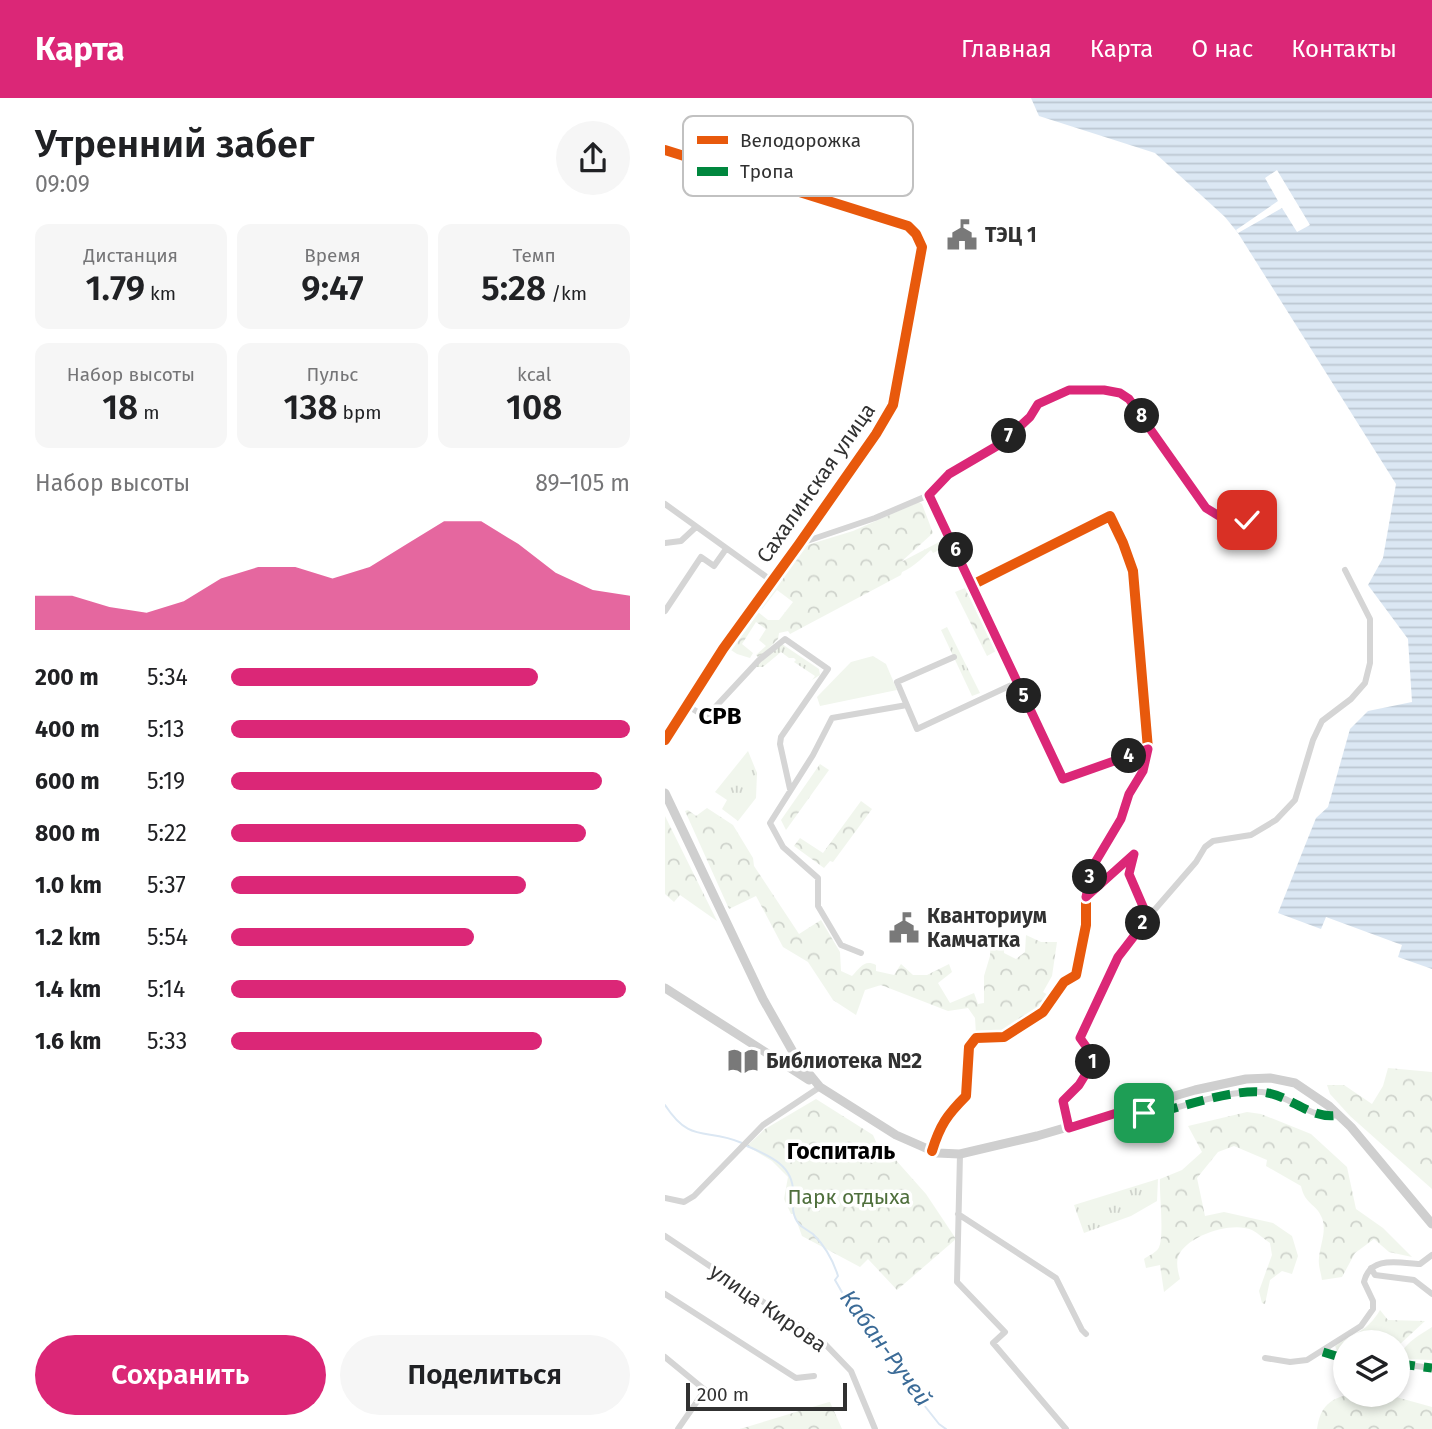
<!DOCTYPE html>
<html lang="ru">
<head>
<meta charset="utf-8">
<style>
  :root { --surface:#fff; --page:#f6f6f6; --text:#202124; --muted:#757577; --accent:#db2777 }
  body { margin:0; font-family:"Fira Sans",sans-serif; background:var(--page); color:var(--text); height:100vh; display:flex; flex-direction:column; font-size:26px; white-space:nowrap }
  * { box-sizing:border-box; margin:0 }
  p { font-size:23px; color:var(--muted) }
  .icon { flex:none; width:38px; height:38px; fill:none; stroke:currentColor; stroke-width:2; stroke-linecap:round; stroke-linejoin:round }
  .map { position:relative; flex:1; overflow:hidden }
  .drawer { display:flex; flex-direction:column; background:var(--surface); width:665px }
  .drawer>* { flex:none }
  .controls { position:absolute; left:668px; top:1232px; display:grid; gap:14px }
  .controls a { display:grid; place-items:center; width:77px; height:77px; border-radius:50%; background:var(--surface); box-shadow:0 4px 10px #0003; font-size:35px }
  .scale { position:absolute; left:21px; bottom:18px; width:161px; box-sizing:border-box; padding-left:7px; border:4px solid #313131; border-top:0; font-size:19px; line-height:24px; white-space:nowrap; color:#313131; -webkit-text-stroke:5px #fff; paint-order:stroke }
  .pin { position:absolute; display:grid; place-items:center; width:60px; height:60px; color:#fff; margin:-30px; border-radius:14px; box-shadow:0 4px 10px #0006 }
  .km { position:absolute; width:35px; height:35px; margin:-18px; border-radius:50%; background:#222; color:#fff; font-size:19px; line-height:35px; text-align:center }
  .round { display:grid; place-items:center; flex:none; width:74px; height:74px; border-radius:37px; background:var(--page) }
  .head { display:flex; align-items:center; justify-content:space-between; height:119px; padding:0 35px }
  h1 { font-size:38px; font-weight:600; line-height:52px }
  .metrics { display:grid; grid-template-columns:repeat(3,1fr); gap:10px; height:119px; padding:7px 35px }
  .metrics div { display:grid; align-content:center; border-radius:14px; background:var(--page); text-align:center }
  .metrics b { font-size:35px; font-weight:600 }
  .metrics small { font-size:19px; font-weight:400 }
  .metrics p { font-size:19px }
  .chart { height:196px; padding:14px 35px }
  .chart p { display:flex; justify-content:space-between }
  .chart svg { width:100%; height:126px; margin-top:7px; fill:var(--accent); opacity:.7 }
  .button { display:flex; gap:14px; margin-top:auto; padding:14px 35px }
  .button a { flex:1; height:80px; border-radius:42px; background:var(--accent); color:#fff; font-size:28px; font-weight:600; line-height:80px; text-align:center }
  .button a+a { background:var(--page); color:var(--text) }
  ul { padding:0 35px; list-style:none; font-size:23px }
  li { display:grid; grid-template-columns:112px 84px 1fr; align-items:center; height:52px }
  li i { height:18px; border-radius:9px; background:var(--accent) }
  header { display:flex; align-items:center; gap:42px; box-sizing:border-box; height:98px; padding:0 35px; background:var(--accent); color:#fff }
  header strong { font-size:33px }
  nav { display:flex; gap:38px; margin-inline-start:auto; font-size:24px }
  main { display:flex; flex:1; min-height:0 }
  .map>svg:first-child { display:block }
</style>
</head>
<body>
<header>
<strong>Карта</strong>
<nav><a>Главная</a><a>Карта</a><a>О нас</a><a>Контакты</a></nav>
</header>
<main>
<section class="drawer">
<div class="head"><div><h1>Утренний забег</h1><p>09:09</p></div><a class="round"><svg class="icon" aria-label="share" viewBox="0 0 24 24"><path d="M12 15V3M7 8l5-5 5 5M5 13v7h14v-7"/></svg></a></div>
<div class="metrics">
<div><p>Дистанция</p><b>1.79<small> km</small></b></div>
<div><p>Время</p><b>9:47</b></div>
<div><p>Темп</p><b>5:28<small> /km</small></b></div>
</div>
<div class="metrics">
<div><p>Набор высоты</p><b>18<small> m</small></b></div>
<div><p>Пульс</p><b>138<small> bpm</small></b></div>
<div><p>kcal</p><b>108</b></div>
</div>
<div class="chart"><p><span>Набор высоты</span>89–105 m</p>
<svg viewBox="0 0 160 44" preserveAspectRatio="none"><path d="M0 44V32L10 32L20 36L30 38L40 34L50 26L60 22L70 22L80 26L90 22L100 14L110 6L120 6L130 14L140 24L150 30L160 32V44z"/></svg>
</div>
<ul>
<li><b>200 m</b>5:34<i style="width:77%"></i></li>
<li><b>400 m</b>5:13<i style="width:100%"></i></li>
<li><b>600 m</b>5:19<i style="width:93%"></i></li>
<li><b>800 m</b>5:22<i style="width:89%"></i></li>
<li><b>1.0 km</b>5:37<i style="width:74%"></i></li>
<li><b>1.2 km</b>5:54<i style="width:61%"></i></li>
<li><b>1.4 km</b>5:14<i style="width:99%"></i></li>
<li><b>1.6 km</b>5:33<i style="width:78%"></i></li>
</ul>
<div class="button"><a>Сохранить</a><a>Поделиться</a></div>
</section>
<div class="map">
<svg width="767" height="1331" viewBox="0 0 767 1331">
  <defs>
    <pattern id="grass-tufts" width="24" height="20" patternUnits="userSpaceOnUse" patternTransform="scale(1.75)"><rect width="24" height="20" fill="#f1f6ed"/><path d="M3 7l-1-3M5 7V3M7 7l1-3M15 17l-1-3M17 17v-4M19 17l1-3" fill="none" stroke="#cfd3cc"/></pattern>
    <pattern id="forest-crowns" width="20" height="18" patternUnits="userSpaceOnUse" patternTransform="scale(1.75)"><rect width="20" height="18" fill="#f1f6ed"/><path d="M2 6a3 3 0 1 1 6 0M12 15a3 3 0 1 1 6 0" fill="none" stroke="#cfd3cc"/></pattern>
    <pattern id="water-rules" width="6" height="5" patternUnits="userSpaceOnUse" patternTransform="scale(1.75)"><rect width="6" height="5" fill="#dbe7f3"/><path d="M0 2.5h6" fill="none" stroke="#bcc7d1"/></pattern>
  </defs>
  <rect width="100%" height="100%" fill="#fff"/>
  <path fill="url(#grass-tufts)" d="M 282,529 L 315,595 L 307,598 L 276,532 Z
    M 117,546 L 154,571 L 155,577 L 147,582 L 150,578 L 129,564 L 131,562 L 129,560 L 124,560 L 116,554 L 98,569 L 90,569 Z
    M 83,653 L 92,675 L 91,700 L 73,723 L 57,711 L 62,702 L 50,694 Z
    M 493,1081 L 492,1103 L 466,1118 L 419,1135 L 409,1107 Z"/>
  <path fill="url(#forest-crowns)" d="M 254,404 L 257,406 L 268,435 L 236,464 L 278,442 L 281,449 L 268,455 L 266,452 C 257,460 250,468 237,474 L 236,477 L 125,536 L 123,533 L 114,535 L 113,541 L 94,560 L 91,557 L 101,548 L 94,542 L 101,531 L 91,524 L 77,546 L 88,555 L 85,560 L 72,556 L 63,550 L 89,511 L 103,522 L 114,522 L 128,504 L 112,492 L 97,511 L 94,509 L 139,448 L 188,433 Z
    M 300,490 L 331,553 L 322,558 L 290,494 Z
    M 155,666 L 164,672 L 121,732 L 116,722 Z
    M 196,703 L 207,711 L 168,764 L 165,763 L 159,770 L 129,748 L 135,740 L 158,755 Z
    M 42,710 L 68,727 L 88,760 L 89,768 L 134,836 L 156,822 L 175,854 L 176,873 L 187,878 C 195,870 199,861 211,867 L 211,873 L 229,877 L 236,866 L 248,877 L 262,877 L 284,866 L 287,874 L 273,885 L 285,905 L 309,895 L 313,906 L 319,905 L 319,878 L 325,858 L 326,836 L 338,834 L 339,855 L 351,861 L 360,854 L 361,837 L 376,844 L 392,844 L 387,878 L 378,894 L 385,898 L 376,912 L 337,935 L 311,936 L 310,920 L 303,910 L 283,913 L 216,887 L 200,892 L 191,917 L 168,902 L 143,864 L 118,849 L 91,798 L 64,811 L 20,713 L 23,712 L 31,718 Z
    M 0,718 L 52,823 L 15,797 L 9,804 L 0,796 Z
    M 723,970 L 767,974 L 767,1091 L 685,1018 L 665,996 L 662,987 L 679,987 L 707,1006 L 718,988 Z
    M 151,1001 L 208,1037 L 212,1046 L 229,1060 L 261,1096 L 291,1141 L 232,1192 L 203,1161 L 195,1169 L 137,1138 L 129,1116 L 126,1116 L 119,1101 L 123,1079 L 107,1063 L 82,1048 L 100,1031 Z
    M 582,1014 L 596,1016 L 646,1036 L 682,1069 L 691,1111 L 718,1130 L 747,1159 L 724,1154 L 709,1141 L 690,1155 L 677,1179 L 657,1182 C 656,1175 653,1167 654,1160 C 655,1147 662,1133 657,1120 C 651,1105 640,1107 636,1088 L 601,1068 L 602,1062 L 569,1048 L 553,1054 L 532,1080 L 540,1118 L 559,1114 L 608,1125 L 627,1138 L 633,1158 L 627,1176 L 617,1173 L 605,1182 L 600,1206 L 597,1205 L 594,1193 L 607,1157 L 605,1145 C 599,1141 593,1135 587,1132 C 566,1123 521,1138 513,1159 C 511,1166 513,1174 515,1181 L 499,1194 L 495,1167 L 481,1170 L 479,1161 C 483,1158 490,1155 493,1151 C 500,1142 494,1096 495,1081 L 517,1072 L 537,1054 L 523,1028 Z
    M 715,1212 L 723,1222 L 760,1223 L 733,1248 L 733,1244 L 681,1244 L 681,1257 L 673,1255 L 670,1248 C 689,1235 702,1234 715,1212 Z
    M 767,1229 L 767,1262 L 739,1261 L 733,1266 C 735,1247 753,1238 767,1229 Z
    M 682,1297 L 724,1297 L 767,1309 L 767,1331 L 652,1331 C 655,1311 662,1302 682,1297 Z
    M 165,1304 L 177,1331 L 75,1331 L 164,1304 Z"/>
  <path fill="#f1f6ed" d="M 208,558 L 221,566 L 232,592 L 155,608 L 152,599 L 186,564 Z"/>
  <path fill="url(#water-rules)" d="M 366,0 L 767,0 L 767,871 L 733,859 L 737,847 L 661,819 L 656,831 L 613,815 L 651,720 L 663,709 L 685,631 L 703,613 L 747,604 L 743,541 L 703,487 L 718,460 L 731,386 L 573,135 L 560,119 L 490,55 L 374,18 Z"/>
  <path fill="#fff" d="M 612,72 L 645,127 L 632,134 L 617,110 L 573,135 L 571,132 L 613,103 L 600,80 Z"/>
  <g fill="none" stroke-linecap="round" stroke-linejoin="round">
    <path stroke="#dbe7f3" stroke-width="2" d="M 0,1007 C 26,1047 41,1029 77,1045
      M 82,1048 C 103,1057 129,1067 128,1095 C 128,1106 126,1116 134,1126 C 138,1130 144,1133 148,1136 C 160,1148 168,1162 173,1178 L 170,1182 L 178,1196 L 200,1221 L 205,1234 L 236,1278 L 274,1326 L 281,1331"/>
    <path stroke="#d5d5d5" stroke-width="6" d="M 0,52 L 243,128 L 251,136 L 257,149 L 228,307 L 211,336 L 107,483 L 0,406
      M 264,397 L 399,681 L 483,651
      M 0,445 L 16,443 L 31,429
      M 136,445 L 210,420 L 264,397 L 284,376 L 337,345 L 365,319 L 373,307 L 404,292 L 439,292 L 455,295 L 464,301 L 535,402 C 556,428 580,425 607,409
      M 0,513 L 36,459 L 49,468 L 61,451
      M 289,559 L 232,584 L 252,631 L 353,584
      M 21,607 L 41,619 L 94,562 L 120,541 L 163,571 L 116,639 L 115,646 L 125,691
      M 421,799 L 469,756 L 464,776 L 483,820
      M 196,855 L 176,847 L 153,808 L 153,780 L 118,749 L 105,725 L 148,657 L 167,620 L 242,607
      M 476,1007 L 481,1018 C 511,1011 573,988 603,995 C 628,1000 647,1022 674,1017
      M 404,1030 L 398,1003 L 414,987 L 430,960 L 415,940 L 453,859 L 479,824 L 531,764 L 540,749 L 548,743 L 586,737 L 611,722 L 630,702 L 648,642 L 657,623 L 686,601 L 700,585 L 705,565 L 705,521 L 680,472
      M 267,1053 C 275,1027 282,1017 301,998 L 304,949 L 311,940 L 339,939 L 378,914 L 399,884 L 411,877 L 421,827 L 421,799 L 428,768 L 456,721 L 464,696 L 478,673 L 483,651 L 468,473 L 458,445 L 445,418 L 307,487
      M 295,1056 L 292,1184 L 340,1234 L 328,1245 L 401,1331
      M 0,1100 L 19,1104 L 29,1098 L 98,1027 L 155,989
      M 293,1116 L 391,1180 L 417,1232 L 421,1236
      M 0,1138 L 158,1244 L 186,1273 L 210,1331
      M 706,1170 L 710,1177 L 749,1182 L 767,1196
      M 0,1196 L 131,1280 L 149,1278
      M 658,1254 L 681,1261
      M 0,1259 L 40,1292 L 13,1331
      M 600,1260 L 625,1264 L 642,1262 L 696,1228 L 708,1211 L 708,1203 L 699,1184 C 705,1157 734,1165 755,1166 L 767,1157
      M 733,1272 L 743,1267 L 767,1270"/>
    <path stroke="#cfcfcf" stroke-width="9" d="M 0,642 L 58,551 L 107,483
      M 0,695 L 98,901 L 132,961 L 155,989 L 231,1037 L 272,1055 L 295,1056 L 372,1038 L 530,992 L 581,981 L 605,980 L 630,985 L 664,1008 L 686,1029 L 767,1126
      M 0,890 L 144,982"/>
    <path stroke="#00873e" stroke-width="9" stroke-dasharray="18 9" stroke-linecap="butt" d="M 476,1007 L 481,1018 C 511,1011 573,988 603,995 C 628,1000 647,1022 674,1017
      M 658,1254 L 681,1261
      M 733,1272 L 743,1267 L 767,1270"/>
    <g stroke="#fff" stroke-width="15">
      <path id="cycleway" d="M 0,52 L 243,128 L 251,136 L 257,149 L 228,307 L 211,336 L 134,446 L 58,551 L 0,642
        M 267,1053 C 275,1027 282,1017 301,998 L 304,949 L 311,940 L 339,939 L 378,914 L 399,884 L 411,877 L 421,827 L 421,799 L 428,768 L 456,721 L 464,696 L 478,673 L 483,651 L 468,473 L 458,445 L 445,418 L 307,487"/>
    </g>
    <use href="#cycleway" stroke="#e8590c" stroke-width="10"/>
  </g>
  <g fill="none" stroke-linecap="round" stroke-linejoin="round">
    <g stroke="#fff" stroke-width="14">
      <path id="route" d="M 479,1015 L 477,1007 L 404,1030 L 398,1003 L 414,987 L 430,961 L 415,940 L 453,859 L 483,820 L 464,776 L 469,756 L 421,799 L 428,768 L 456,721 L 464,696 L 478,673 L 483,651 L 398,681 L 264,397 L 284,376 L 337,345 L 365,319 L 373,306 L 404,292 L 439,292 L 455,295 L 464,301 L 541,410 L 554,418 L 582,422"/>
    </g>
    <use href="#route" stroke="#db2777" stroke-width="9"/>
  </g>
  <defs>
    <g id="civic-bare" transform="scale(2.415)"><path d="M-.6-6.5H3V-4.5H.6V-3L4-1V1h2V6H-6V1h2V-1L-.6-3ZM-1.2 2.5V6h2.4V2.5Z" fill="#797979" stroke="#fff" stroke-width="2.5" paint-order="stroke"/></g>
    <g id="library-bare" transform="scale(2.415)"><path d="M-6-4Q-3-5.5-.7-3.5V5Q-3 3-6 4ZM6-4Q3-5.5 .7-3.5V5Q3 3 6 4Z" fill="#797979" stroke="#fff" stroke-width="2.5" paint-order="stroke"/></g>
  </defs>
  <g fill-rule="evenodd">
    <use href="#civic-bare" x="297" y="137"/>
    <use href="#civic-bare" x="239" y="830"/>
    <use href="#library-bare" x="78" y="963"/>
  </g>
  <g text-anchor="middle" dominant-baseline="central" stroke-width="7" stroke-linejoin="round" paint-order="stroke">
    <g font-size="21" font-weight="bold" fill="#313131" stroke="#fff" text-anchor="start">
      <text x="320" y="137">ТЭЦ 1</text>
      <text x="262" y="818">Кванториум<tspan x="262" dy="24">Камчатка</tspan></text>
      <text x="101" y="963">Библиотека №2</text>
    </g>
    <g font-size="21" fill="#313131" stroke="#fff">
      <text transform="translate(151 385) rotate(-55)">Сахалинская улица</text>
      <text transform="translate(103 1210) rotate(35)">улица Кирова</text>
    </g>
    <g font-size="21" fill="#4f6f3c" stroke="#fff">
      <text x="184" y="1099">Парк отдыха</text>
    </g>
    <g font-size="23" font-weight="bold" fill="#000" stroke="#fff">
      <text x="176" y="1053">Госпиталь</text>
    </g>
    <g font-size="23" font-style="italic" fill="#3b6b97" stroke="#fff">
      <text transform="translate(221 1250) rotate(54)">Кабан-Ручей</text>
    </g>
    <g font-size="24" font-weight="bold" fill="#000" stroke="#fff">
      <text x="55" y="618">СРВ</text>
    </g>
  </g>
  <rect x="18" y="18" width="230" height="80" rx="10" fill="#fff" stroke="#c1c1c1" stroke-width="2"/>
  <rect x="32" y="38" width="31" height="8" fill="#e8590c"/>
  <rect x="32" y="69" width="31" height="9" fill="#00873e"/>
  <g font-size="19" fill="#313131">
    <text x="75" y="49">Велодорожка</text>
    <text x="75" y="80">Тропа</text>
  </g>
</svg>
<div class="controls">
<a><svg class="icon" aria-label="layers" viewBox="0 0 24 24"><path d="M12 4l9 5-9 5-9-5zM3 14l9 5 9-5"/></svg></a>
</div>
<div class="scale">200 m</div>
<div class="pin" style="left:479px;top:1015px;background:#1e9e55"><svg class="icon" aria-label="arrive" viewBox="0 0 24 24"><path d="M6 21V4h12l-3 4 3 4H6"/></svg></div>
<div class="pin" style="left:582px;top:422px;background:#d93025"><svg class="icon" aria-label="check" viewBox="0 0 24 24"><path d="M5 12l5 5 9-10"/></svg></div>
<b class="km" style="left:428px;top:964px">1</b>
<b class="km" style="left:478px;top:825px">2</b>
<b class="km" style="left:425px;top:779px">3</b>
<b class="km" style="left:464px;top:658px">4</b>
<b class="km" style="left:359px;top:598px">5</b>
<b class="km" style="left:291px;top:452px">6</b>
<b class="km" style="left:344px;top:338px">7</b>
<b class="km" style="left:477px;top:318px">8</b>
</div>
</main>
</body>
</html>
